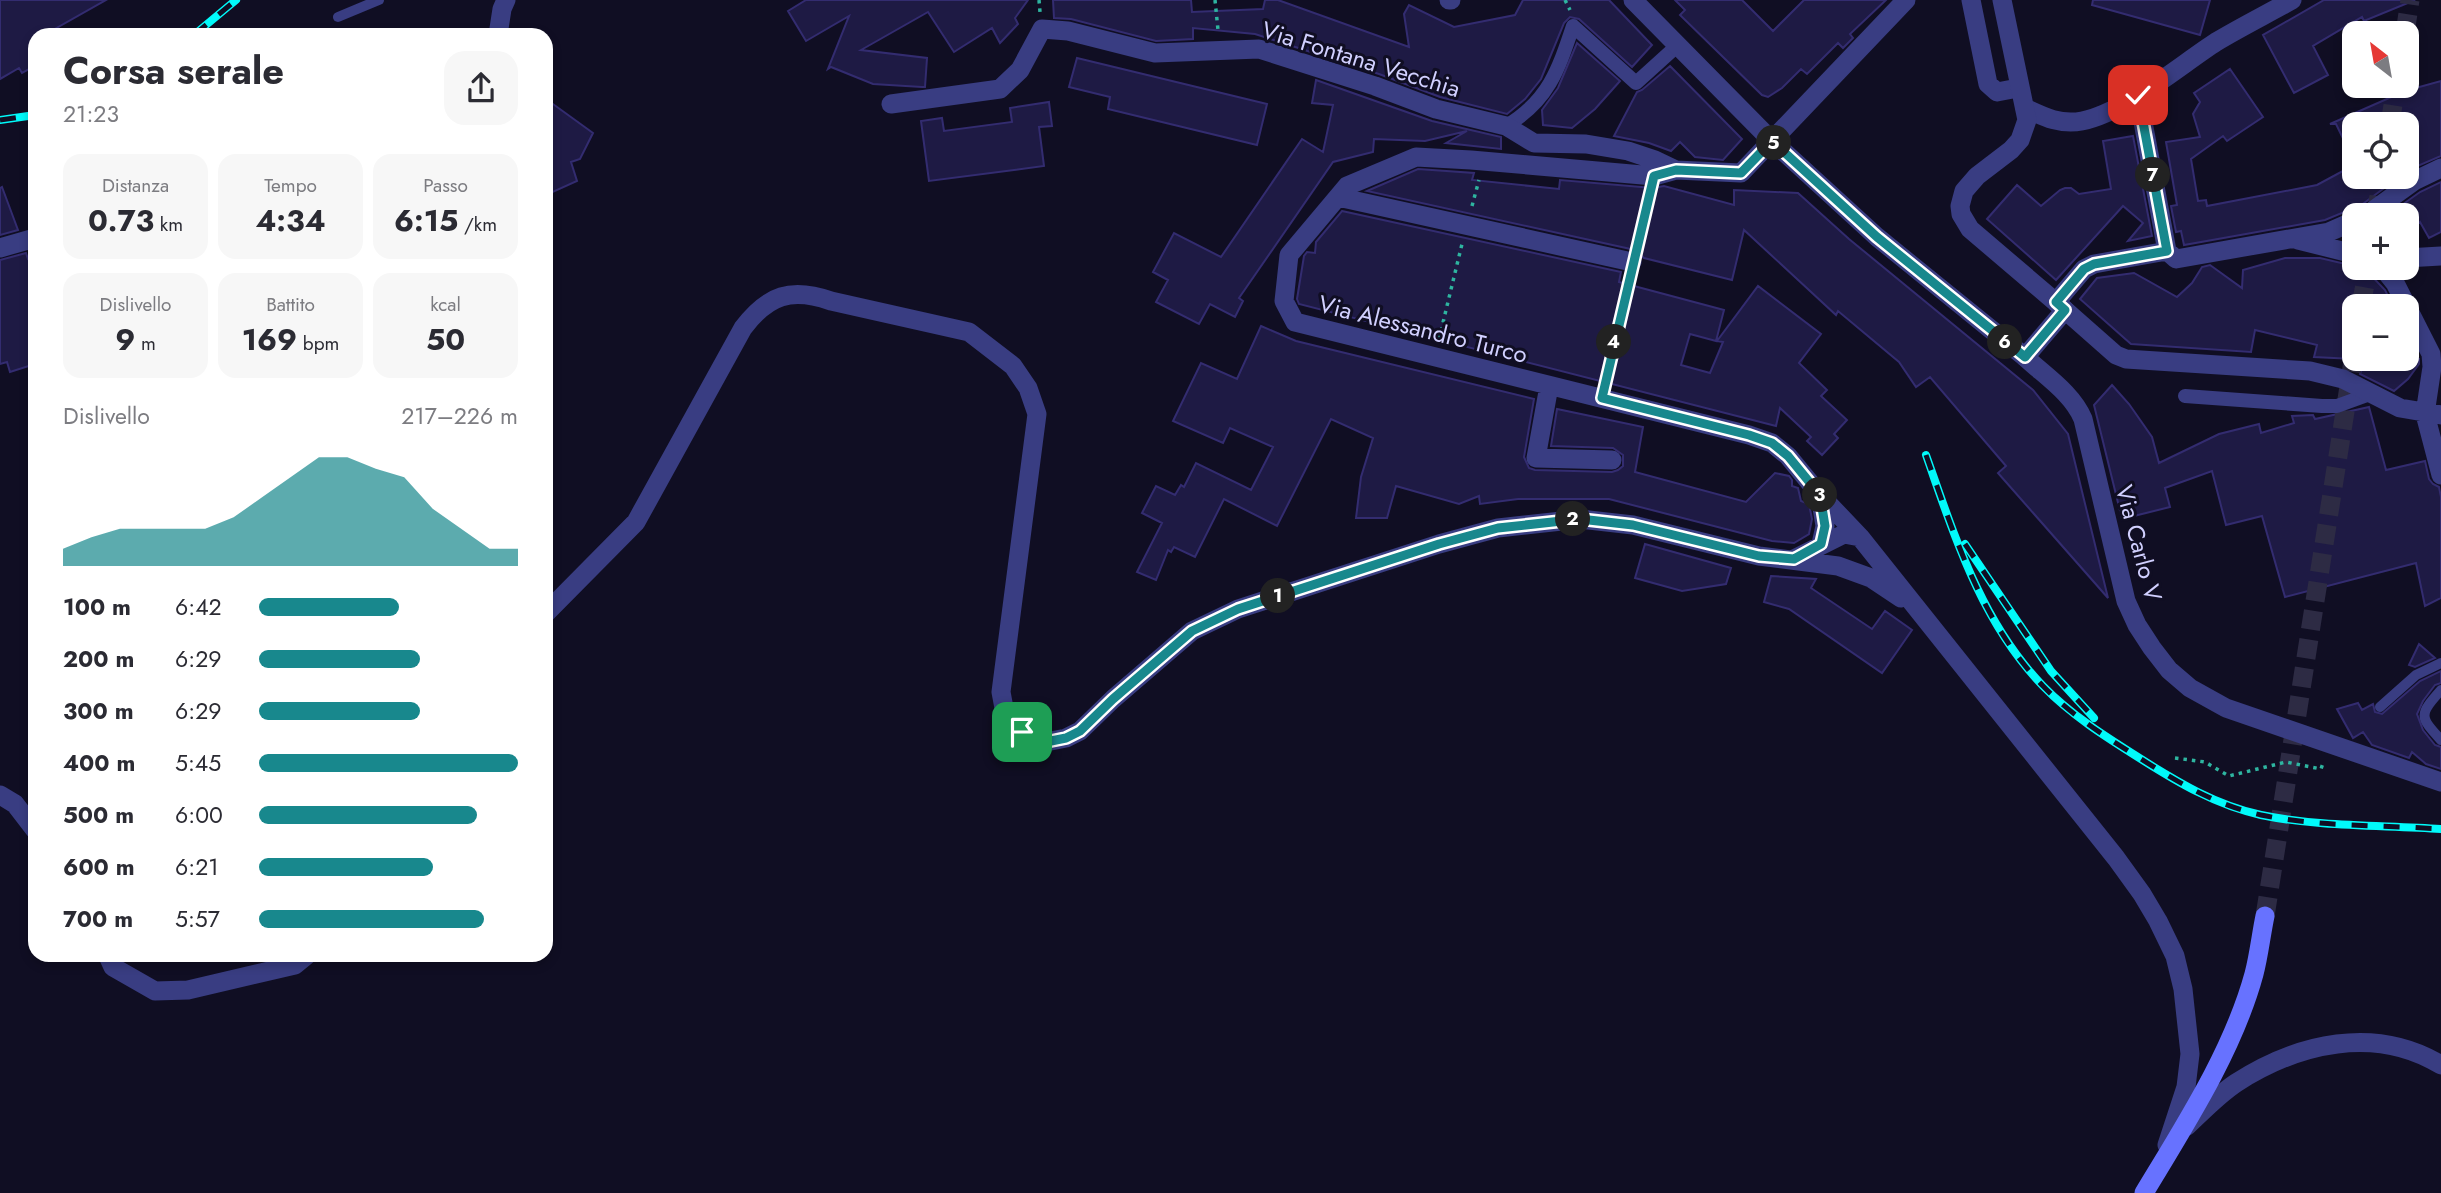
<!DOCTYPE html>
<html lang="it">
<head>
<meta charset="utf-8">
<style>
  :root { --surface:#fff; --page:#f7f7f7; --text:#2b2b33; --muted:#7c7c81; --accent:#18888d }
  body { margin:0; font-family:Jost,sans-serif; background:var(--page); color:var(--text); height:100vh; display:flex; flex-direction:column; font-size:26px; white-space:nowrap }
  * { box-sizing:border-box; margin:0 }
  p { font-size:23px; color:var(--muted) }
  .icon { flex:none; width:38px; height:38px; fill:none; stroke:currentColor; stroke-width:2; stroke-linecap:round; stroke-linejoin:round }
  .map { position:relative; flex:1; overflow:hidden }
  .panel { position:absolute; left:28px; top:28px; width:525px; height:934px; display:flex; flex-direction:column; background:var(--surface); border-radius:21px; box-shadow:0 4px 10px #0003 }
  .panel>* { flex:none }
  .needle { width:46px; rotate:329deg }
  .fabs { position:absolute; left:2342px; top:21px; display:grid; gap:14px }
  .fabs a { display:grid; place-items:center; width:77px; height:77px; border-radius:14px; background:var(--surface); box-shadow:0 4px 10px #0003; font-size:35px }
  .pin { position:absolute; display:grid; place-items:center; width:60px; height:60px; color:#fff; margin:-30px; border-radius:14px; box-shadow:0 4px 10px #0006 }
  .km { position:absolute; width:35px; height:35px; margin:-18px; border-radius:50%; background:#222; color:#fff; font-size:19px; line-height:35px; text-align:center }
  .round { display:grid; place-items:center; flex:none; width:74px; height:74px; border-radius:21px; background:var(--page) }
  .summary { display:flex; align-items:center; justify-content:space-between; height:119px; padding:0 35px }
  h1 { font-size:38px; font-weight:700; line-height:52px }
  .figures { display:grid; grid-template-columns:repeat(3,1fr); gap:10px; height:119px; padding:7px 35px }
  .figures div { display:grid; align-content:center; border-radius:18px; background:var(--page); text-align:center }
  .figures b { font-size:30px; font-weight:700 }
  .figures small { font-size:19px; font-weight:400 }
  .figures p { font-size:19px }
  .chart { height:196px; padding:14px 35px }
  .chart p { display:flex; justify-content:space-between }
  .chart svg { width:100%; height:126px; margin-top:7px; fill:var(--accent); opacity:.7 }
  ul { padding:0 35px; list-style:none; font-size:23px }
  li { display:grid; grid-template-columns:112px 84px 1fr; align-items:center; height:52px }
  li i { height:18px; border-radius:9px; background:var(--accent) }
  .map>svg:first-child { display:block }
</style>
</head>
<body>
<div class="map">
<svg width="2441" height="1193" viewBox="0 0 2441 1193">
  <rect width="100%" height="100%" fill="#100e23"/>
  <path fill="#1e1a44" stroke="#332c70" stroke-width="2" d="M 0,0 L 106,0 L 44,35 L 35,35 L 35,66 L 22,73 L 19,68 L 0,79 Z
    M 806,0 L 1028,0 L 1015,18 L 1018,24 L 1000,43 L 992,28 L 954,52 L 928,12 L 861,50 L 927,58 L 925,87 L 922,87 L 873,84 L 831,67 L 828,69 L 849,16 L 806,41 L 788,11 Z
    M 1053,0 L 1191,0 L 1192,12 L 1263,9 L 1265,0 L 1278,0 L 1409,47 L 1404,14 L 1409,5 L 1454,27 L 1515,15 L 1523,0 L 1609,0 L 1652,45 L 1632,67 L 1579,19 L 1570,17 L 1564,23 L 1541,79 L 1525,99 L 1507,114 L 1440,97 L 1379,74 L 1255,34 L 1193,28 L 1193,39 L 1156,41 L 1071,19 L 1054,18 Z
    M 1675,0 L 1742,0 L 1773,31 L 1804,0 L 1886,0 L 1850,34 L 1853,38 L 1843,48 L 1838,43 L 1807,74 L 1801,69 L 1782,88 L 1768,97 L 1762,95 L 1680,15 L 1685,10 Z
    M 2093,0 L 2210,0 L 2200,35 L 2092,5 Z
    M 2324,0 L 2415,0 L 2364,21 L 2362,17 L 2313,46 L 2328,75 L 2294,93 L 2263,35 Z
    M 1577,43 L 1620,81 L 1595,109 L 1572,128 L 1543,125 L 1542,110 L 1558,88 Z
    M 1077,58 L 1267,104 L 1257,145 L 1108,109 L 1110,97 L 1069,87 Z
    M 1670,66 L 1742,139 L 1723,160 L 1695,157 L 1680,142 L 1671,151 L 1649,143 L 1614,136 L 1637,92 L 1642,90 Z
    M 2230,69 L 2263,117 L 2227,141 L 2223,136 L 2191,159 L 2198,201 L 2206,200 L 2207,206 L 2317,185 L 2354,165 L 2354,177 L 2399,177 L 2356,209 L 2349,210 L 2325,220 L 2184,245 L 2181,231 L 2176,232 L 2171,206 L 2177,205 L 2166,142 L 2200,137 L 2193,114 L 2200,102 L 2194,93 Z
    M 1316,80 L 1432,121 L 1501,137 L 1501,149 L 1446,143 L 1467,131 L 1425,141 L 1374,139 L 1373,152 L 1333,162 L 1239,298 L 1243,301 L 1235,317 L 1210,304 L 1199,324 L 1156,302 L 1168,280 L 1153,272 L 1174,233 L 1221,257 L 1302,139 L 1323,152 L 1333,105 L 1312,103 Z
    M 2441,81 L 2441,156 L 2406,171 L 2406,124 L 2354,124 L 2354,161 L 2336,124 L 2330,124 L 2405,91 Z
    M 546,99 L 593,133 L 580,159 L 571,162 L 577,181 L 546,195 Z
    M 1049,102 L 1052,126 L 1039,127 L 1044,166 L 929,181 L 921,121 L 942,118 L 944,131 L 1012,122 L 1010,108 Z
    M 2133,136 L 2152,236 L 2128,241 L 2143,223 L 2123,206 L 2056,280 L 1987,219 L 2017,185 L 2041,206 L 2060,190 L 2065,188 L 2071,188 L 2079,194 L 2111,189 L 2103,141 Z
    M 1418,169 L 1474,173 L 1472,180 L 1559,189 L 1560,180 L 1653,188 L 1664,186 L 1734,205 L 1734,190 L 1798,193 L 1849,239 L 2033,390 L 2068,434 L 2108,598 L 1998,473 L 2006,466 L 1930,377 L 1916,387 L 1899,362 L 1838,311 L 1836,315 L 1744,230 L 1732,280 L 1644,258 L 1635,250 L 1367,191 Z
    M 2441,182 L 2441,232 L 2429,238 L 2420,222 L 2406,234 L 2406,215 L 2388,215 L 2420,192 Z
    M 2,187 L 18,230 L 0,235 L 0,188 Z
    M 1342,211 L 1621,272 L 1619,282 L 1724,310 L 1716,341 L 1690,334 L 1681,365 L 1710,373 L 1723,342 L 1717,341 L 1758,286 L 1821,334 L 1799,363 L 1827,390 L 1821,396 L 1847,420 L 1834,434 L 1838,438 L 1822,455 L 1807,441 L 1811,437 L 1780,408 L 1776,426 L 1299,304 L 1297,299 L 1304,256 L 1307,252 L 1315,253 L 1316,242 Z
    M 26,253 L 28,259 L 35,257 L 35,364 L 10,372 L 7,362 L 0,364 L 0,260 Z
    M 2285,258 L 2320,258 L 2354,266 L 2354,268 L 2364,268 L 2385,290 L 2393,306 L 2354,306 L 2354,359 L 2314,357 L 2317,345 L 2255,330 L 2251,352 L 2131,344 L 2080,299 L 2097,278 L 2134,273 L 2177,297 L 2192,283 L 2202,267 L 2210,265 L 2242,288 L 2243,270 Z
    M 1261,326 L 1296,341 L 1534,399 L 1524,457 L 1529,468 L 1535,470 L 1612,472 L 1618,470 L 1623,466 L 1623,455 L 1613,448 L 1551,446 L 1557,409 L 1643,427 L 1635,472 L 1746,502 L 1775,473 L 1789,476 L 1792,480 L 1792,486 L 1798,488 L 1801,501 L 1809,504 L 1812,519 L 1809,534 L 1794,543 L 1772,541 L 1609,499 L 1518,499 L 1480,504 L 1479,496 L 1459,504 L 1396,486 L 1387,518 L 1356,518 L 1361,477 L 1373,438 L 1331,419 L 1277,526 L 1224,499 L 1195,557 L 1174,547 L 1171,552 L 1168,550 L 1156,580 L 1137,572 L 1162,523 L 1142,513 L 1156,486 L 1175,495 L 1181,485 L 1184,487 L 1196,463 L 1251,490 L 1273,447 L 1230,428 L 1223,443 L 1173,421 L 1201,363 L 1237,379 Z
    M 2365,359 L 2419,359 L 2419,364 L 2408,379 L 2394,391 L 2360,374 Z
    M 2112,385 L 2129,404 L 2152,437 L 2159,463 L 2219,434 L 2259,424 L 2261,433 L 2294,423 L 2292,416 L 2313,415 L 2315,419 L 2369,407 L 2386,470 L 2425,461 L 2429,479 L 2433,484 L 2439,487 L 2441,497 L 2441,598 L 2425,606 L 2416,563 L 2285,597 L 2262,516 L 2226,525 L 2212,471 L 2165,488 L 2170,507 L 2122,519 L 2094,405 Z
    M 1645,544 L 1731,568 L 1726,584 L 1682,591 L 1635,578 Z
    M 1771,576 L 1816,579 L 1811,588 L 1872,629 L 1885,611 L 1912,630 L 1882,673 L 1789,609 L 1764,602 Z
    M 2419,644 L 2435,658 L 2415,667 L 2409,665 Z
    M 2441,671 L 2441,683 L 2435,685 L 2423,701 L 2417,714 L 2423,730 L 2435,745 L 2441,747 L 2441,769 L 2426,764 L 2412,752 L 2409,758 L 2372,745 L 2363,732 L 2353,738 L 2337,709 L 2358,703 L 2362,710 L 2373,704 L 2375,712 L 2382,714 L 2420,681 Z"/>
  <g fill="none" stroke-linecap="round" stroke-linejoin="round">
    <path stroke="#2d2b44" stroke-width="19" stroke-dasharray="19 10" stroke-linecap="butt" d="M 2405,33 L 2410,0
      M 2390,124 L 2396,86
      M 2376,215 L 2382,177
      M 2361,306 L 2368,268
      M 2265,916 L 2354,355"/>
    <path stroke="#2eb5a0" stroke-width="3.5" stroke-dasharray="3.5 5" stroke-linecap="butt" d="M 1039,0 L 1040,12
      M 1215,0 L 1218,30
      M 1565,0 L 1570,10
      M 1472,206 L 1479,180
      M 1637,243 L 1649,196
      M 1439,339 L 1462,244
      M 1606,379 L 1628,281
      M 2175,758 L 2205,762 L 2229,776 L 2286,762 L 2321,769 L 2323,763"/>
    <path stroke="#393d82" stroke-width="10" d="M 338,17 L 379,0
      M 2441,690 C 2419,715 2419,716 2441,740
      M 2380,707 L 2416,675 L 2441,663"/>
    <path stroke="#393d82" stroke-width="14" d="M 1506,126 C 1548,101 1558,71 1573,26 L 1636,83 L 1678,45
      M 2185,396 L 2322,406 L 2337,406 L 2370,394"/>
    <path stroke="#393d82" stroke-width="19" d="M 1449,0 L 1451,0
      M 1906,0 L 1741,173 L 1676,170 L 1654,176 L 1471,160 L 1416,157 L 1347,186 L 1289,255 L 1284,301 L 1295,322 L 1749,435 L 1772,443 L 1788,456 L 1820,495 L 1860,537 L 2116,858 L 2142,894 L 2158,921 L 2175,956 L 2183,989 L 2190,1054 L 2186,1087 L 2167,1145
      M 1971,0 L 1988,84 L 1997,92 L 2018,88
      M 498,35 L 502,9 L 506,0
      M 2138,95 L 2167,251
      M 891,104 L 1000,89 L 1020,70 L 1042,29 L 1068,31 L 1155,53 L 1259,49 L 1375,86 L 1436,109 L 1506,126 L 1534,143 L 1586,144 L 1628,151 L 1655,160 L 1676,170
      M 2025,108 C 2044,117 2060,125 2082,121 C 2124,113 2179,66 2216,42 C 2241,27 2267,14 2292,0
      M 1338,197 L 1632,262
      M 2367,215 L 2414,181 L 2441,168
      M 2298,240 L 2354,254
      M 0,248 L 35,238
      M 2167,251 L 2176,259 L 2329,232 L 2354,221
      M 2406,258 L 2441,256
      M 2383,268 L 2395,283 L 2431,354 L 2432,367 L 2425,414 L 2441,475
      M 2056,302 L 2084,269 L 2094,264 L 2167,251
      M 2065,310 L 2116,355 L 2126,359 L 2310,371 L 2343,379 L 2400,408 L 2441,415
      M 2025,357 C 2045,376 2072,393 2083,419 L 2126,601 L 2137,625 L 2152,648 L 2169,670 L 2190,688 L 2226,708 L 2441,782
      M 1549,386 L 1536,458 L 1612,460
      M 1820,495 L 1825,526 L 1821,544
      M 1794,559 L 1844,534 L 1860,537
      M 546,613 L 636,522 L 743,328 C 768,295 791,287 831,301 L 969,332 L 1013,366 L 1028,388 L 1037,414 L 1001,692 L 1004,708 L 1011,721 L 1022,732 L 1036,739 L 1051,741 L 1066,738 L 1080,731 L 1113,699 L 1192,631 L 1238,609 L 1439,544 L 1498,528 L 1580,519 L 1633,525 L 1759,556 L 1838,566 L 1871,578 L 1901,598
      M 0,795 L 15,804 L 35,830
      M 108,956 L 113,967 L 155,991 L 188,990 L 295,965 L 306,956
      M 2187,1126 C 2203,1111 2218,1095 2236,1083 C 2298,1043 2375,1025 2441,1065"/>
    <path stroke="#393d82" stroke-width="19" d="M 1633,0 L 1772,141 L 1877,237 L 2025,357 L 2065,310 L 1970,229 L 1961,214 L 1960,206 L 1964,191 L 1977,176 L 2011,150 L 2020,140 L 2027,120 L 2002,0"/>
    <path stroke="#6772ff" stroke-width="19" d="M 2144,1193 C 2185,1125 2233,1051 2254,974 C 2259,955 2261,935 2265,916"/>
    <g stroke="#01fafa" stroke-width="8">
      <path id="rail" d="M 194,35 L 236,0
        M 0,120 L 35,115
        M 1926,455 C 1955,537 1981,622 2043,686 C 2071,715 2106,737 2141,759 C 2179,783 2216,805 2261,815 C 2319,827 2381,825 2441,829
        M 1965,544 L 2051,671 L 2094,718"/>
    </g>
    <use href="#rail" stroke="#100e23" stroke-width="5" stroke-dasharray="16" stroke-linecap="butt"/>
  </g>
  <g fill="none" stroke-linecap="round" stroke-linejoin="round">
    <g stroke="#fff" stroke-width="14">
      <path id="route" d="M 1022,732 L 1036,739 L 1051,741 L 1066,738 L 1080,731 L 1113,699 L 1192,631 L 1238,609 L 1439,544 L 1498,528 L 1580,519 L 1633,525 L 1759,556 L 1794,559 L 1821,544 L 1825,526 L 1820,495 L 1788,456 L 1772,443 L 1749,435 L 1602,398 L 1654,176 L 1676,170 L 1741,173 L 1772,141 L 1877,237 L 2025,357 L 2065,310 L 2056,302 L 2084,269 L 2094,264 L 2167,251 L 2138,95"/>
    </g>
    <use href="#route" stroke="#18888d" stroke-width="9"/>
  </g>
  <g text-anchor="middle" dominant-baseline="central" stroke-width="6" stroke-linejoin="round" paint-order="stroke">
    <g font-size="24" fill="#d1d0ff" stroke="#100e23">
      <text transform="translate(1361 59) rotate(17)">Via Fontana Vecchia</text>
      <text transform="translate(1423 329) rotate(14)">Via Alessandro Turco</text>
      <text transform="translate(2139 543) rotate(75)">Via Carlo V</text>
    </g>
  </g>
</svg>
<div class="fabs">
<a><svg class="needle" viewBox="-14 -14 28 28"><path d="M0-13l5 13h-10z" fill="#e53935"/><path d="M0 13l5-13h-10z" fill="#7c7c81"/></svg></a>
<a><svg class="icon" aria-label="locate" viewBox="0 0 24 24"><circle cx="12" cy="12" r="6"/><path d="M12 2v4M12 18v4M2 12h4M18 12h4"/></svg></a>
<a>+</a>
<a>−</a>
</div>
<div class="pin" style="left:1022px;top:732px;background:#1e9e55"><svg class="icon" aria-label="arrive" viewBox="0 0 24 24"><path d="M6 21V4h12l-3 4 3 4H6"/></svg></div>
<div class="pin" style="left:2138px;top:95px;background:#d93025"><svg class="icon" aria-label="check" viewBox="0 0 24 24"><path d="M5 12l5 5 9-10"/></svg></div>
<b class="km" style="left:1278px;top:596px">1</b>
<b class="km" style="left:1573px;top:519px">2</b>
<b class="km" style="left:1820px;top:495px">3</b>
<b class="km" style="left:1614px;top:342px">4</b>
<b class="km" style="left:1774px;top:143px">5</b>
<b class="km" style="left:2005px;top:342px">6</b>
<b class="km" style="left:2153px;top:175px">7</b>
<section class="panel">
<div class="summary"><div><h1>Corsa serale</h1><p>21:23</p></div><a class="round"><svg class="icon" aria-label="share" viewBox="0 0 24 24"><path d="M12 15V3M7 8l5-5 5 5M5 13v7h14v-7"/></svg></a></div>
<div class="figures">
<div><p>Distanza</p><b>0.73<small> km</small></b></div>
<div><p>Tempo</p><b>4:34</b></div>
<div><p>Passo</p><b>6:15<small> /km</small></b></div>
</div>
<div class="figures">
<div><p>Dislivello</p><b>9<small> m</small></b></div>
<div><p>Battito</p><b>169<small> bpm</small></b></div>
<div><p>kcal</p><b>50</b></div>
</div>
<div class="chart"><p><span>Dislivello</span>217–226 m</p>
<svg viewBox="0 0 160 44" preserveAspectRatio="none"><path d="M0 44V38L10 34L20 31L30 31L40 31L50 31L60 27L70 20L80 13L90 6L100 6L110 10L120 13L130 24L140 31L150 38L160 38V44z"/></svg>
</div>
<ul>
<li><b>100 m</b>6:42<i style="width:54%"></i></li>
<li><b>200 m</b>6:29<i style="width:62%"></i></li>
<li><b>300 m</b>6:29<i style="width:62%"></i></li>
<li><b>400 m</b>5:45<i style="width:100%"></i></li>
<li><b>500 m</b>6:00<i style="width:84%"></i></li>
<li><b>600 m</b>6:21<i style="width:67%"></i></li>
<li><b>700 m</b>5:57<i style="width:87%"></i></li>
</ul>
</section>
</div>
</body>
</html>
